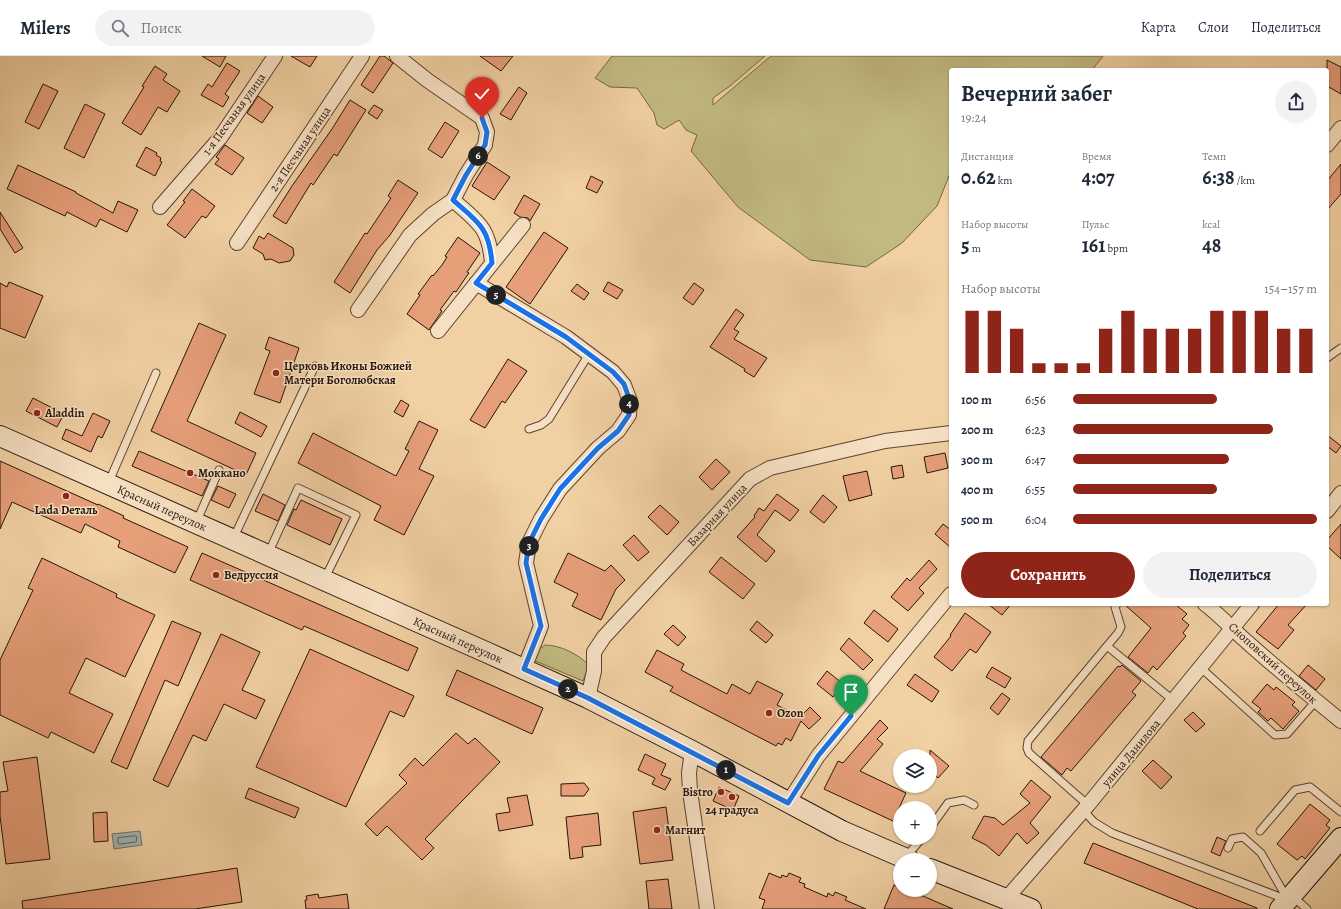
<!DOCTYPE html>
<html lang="ru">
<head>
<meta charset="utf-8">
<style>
  :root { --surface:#fff; --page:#f2f2f3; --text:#1f2937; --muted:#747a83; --line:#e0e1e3; --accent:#8f2418 }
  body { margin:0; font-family:Alegreya,serif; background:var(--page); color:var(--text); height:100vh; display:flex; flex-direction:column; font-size:15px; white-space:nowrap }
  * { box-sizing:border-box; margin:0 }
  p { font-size:13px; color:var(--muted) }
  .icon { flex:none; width:22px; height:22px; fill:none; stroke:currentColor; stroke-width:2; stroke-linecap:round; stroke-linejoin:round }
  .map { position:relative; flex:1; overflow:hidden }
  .side { position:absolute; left:949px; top:12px; width:380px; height:538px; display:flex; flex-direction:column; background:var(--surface); border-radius:4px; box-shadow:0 1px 3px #0004 }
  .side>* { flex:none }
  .buttons { position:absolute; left:893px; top:693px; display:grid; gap:8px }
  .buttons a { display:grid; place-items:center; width:44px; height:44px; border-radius:50%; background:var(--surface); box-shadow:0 1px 3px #0004; font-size:20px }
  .pin { position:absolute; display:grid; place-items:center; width:34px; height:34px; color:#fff; margin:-41px -17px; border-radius:50% 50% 50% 0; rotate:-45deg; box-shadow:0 0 4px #0007 }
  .pin .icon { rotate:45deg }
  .km { position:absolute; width:20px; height:20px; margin:-10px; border-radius:50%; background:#222; color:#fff; font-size:11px; line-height:20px; text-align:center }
  .round { display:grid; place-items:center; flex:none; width:42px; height:42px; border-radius:21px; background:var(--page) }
  .summary { display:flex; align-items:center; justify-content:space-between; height:68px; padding:0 12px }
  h1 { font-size:22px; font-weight:700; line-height:30px }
  .figures { display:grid; grid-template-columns:repeat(3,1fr); gap:6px; height:68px; padding:4px 12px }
  .figures div { display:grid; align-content:center }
  .figures b { font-size:20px; font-weight:700 }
  .figures small { font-size:11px; font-weight:400 }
  .figures p { font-size:11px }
  .chart { height:112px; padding:8px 12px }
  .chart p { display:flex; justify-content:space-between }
  .chart svg { width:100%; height:72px; margin-top:4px; stroke:var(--accent); stroke-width:6 }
  .primary-button { display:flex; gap:8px; margin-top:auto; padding:8px 12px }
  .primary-button a { flex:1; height:46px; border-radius:24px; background:var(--accent); color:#fff; font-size:16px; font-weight:700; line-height:46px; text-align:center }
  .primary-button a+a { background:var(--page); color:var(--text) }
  ul { padding:0 12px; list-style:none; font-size:13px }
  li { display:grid; grid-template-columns:64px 48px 1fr; align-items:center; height:30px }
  li i { height:10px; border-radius:5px; background:var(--accent) }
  header { display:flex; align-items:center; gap:24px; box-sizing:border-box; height:56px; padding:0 20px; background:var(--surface); border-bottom:1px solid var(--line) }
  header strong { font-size:19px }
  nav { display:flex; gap:22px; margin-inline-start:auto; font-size:14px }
  .search { width:280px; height:36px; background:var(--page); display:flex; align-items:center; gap:10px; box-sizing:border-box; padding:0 14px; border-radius:22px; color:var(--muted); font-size:15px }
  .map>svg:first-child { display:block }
</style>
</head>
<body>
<header>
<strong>Milers</strong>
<div class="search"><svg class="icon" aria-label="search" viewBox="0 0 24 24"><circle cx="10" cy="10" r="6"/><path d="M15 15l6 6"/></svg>Поиск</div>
<nav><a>Карта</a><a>Слои</a><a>Поделиться</a></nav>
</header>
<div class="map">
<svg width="1341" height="853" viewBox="0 0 1341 853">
  <rect width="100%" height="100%" fill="#f1d0a3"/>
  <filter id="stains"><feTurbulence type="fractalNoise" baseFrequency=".005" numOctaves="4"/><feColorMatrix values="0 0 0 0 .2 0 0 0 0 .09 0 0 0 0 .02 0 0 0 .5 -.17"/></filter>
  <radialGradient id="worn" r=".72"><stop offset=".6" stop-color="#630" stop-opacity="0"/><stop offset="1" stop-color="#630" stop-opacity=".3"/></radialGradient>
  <path fill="#c1b980" stroke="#746645" d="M 612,0 L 765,0 L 730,30 L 713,42 L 713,49 L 771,0 L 1103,0 L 1092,14 L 951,14 L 951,115 L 937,150 L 902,187 L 866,211 L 810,204 L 738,151 L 691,95 L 697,79 L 686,74 L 679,64 L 664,73 L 657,69 L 654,57 L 637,32 L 610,31 L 595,22 Z
    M 545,589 C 560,589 578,598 589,609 L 583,625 L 533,604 L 535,596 Z"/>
  <path fill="#9fb4b1" stroke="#6f746e" d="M 140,775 L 142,789 L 114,793 L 112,778 Z"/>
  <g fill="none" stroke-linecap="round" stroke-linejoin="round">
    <path stroke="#63645e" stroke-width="1" d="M 135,780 L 137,781 L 136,786 L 120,788 L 118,787 L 118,782 Z"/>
  </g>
  <path fill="#e79f7a" stroke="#27140a" d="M 202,0 L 226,0 L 220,11 Z
    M 291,0 L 317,0 L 310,11 Z
    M 380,0 L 384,0 L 393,7 L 373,37 L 361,29 Z
    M 480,0 L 513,0 L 501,15 Z
    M 1327,4 L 1341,11 L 1341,38 L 1327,30 Z
    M 227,7 L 240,15 L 225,38 L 229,41 L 223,51 L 201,39 L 208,28 L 212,31 Z
    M 155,10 L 167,18 L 163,24 L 180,35 L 167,56 L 158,51 L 141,79 L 122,67 L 144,31 L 142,30 Z
    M 43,28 L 58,35 L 39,73 L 25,66 Z
    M 519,31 L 527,37 L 511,64 L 500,58 Z
    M 258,40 L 273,51 L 262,67 L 247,57 Z
    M 350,44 L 366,54 L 337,100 L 334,98 L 313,129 L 311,127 L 286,168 L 273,160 L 292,130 L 332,73 Z
    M 85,48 L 105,58 L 84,102 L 64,92 Z
    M 374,49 L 383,54 L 377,63 L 368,57 Z
    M 445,66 L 459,75 L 442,102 L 428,93 Z
    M 225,89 L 244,102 L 232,119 L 215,108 L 219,103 L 216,101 Z
    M 146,91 L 157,97 L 156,99 L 161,102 L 160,105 L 162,106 L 155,120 L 136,110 Z
    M 487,106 L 510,121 L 494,144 L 472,130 Z
    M 1341,108 L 1341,138 L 1327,154 L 1327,125 Z
    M 18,109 L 76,136 L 76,137 L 113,157 L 118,145 L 138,154 L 127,176 L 100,163 L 96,171 L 67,156 L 65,160 L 7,133 Z
    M 591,120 L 603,126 L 597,137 L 586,132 Z
    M 398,124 L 418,137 L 390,179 L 377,194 L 350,237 L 334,226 L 365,177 L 367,178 L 391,142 L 388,140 Z
    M 192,133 L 215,150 L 206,162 L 202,160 L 185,182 L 167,169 L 185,146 L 183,145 Z
    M 524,139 L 540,148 L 530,165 L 528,162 L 520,161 L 514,157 Z
    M 0,156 L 23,192 L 15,197 L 0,173 Z
    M 544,176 L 568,192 L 530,248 L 506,231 Z
    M 268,177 L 293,192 L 294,199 L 290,205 L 279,207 L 271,203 L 265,204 L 263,198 L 253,192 L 259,180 L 264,183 Z
    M 458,181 L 480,197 L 467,216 L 469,217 L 464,224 L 456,236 L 454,235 L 440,254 L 442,255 L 429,274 L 407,258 L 420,239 L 418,238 L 432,219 L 433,220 L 442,209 L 447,201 L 445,200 Z
    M 9,226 L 43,240 L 25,282 L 0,272 L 0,227 L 7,231 Z
    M 608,226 L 623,234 L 617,243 L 603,235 Z
    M 694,227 L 704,234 L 693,249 L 683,242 Z
    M 577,228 L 589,237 L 584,244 L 571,235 Z
    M 736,253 L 744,259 L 734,273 L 739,276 L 734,283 L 767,302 L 754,321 L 744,315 L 745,313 L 710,291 Z
    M 199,267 L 226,279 L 187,365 L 256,397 L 246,419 L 151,375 Z
    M 269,281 L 299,292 L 280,347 L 254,338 L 270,295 L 265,293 Z
    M 508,303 L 527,315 L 505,347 L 502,345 L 485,372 L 470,364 Z
    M 33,342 L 64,358 L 57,371 L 26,355 Z
    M 401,344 L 409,349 L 403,361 L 394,356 Z
    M 240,356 L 267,370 L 261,381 L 235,367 Z
    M 93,357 L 110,365 L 102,382 L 98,380 L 91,396 L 62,383 L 66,373 L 82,380 Z
    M 419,365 L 438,374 L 419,413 L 434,420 L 404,479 L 374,464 L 381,450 L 298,407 L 313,377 L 396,420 L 409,395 L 405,393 Z
    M 1327,379 L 1341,390 L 1336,397 L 1327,390 Z
    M 139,395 L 209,425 L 202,440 L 132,410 Z
    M 945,397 L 948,412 L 927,417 L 924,401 Z
    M 716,403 L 730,416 L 712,434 L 699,421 Z
    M 0,405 L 98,449 L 98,448 L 124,460 L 123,462 L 188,491 L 175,517 L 118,491 L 120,485 L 85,468 L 81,477 L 12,446 L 0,473 Z
    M 902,409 L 904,421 L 893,423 L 891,411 Z
    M 867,415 L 872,439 L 849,445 L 843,420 Z
    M 218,430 L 236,438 L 229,452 L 211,444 Z
    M 263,438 L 285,449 L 278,465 L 255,455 Z
    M 777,438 L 799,454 L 790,465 L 775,454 L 757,479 L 775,495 L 766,506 L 737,481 L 755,461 L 754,460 L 759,452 L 764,455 Z
    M 823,439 L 837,451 L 824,467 L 810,456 Z
    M 301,444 L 342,463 L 330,489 L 287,469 L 294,453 L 296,454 Z
    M 660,449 L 679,466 L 667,479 L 648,461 Z
    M 943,468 L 951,474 L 951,492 L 935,478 Z
    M 1341,468 L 1341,503 L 1327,490 L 1327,484 Z
    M 634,479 L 649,496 L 638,505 L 623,489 Z
    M 202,497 L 418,592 L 408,615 L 304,570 L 302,574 L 190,524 Z
    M 568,497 L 605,515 L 611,509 L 625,524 L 616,533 L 601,564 L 572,550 L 578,538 L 554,526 Z
    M 721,501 L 755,528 L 743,543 L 709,516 Z
    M 42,502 L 117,538 L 116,541 L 155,559 L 125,621 L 86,602 L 69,637 L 113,658 L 94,697 L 51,676 L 48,682 L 0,659 L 0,604 L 33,534 L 28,532 Z
    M 929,504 L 937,513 L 919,532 L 924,537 L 908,555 L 891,541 L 907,522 L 910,525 Z
    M 988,548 L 1011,548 L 1002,559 Z
    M 1124,548 L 1175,548 L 1187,558 L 1182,563 L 1189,569 L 1183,577 L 1186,580 L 1157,614 L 1153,610 L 1148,617 L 1128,601 L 1151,572 Z
    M 1279,548 L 1307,548 L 1288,569 L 1294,574 L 1278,593 L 1256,576 Z
    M 874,554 L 898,573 L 888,586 L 864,567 Z
    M 965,557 L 991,576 L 976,597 L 970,593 L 952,615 L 934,601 L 951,580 L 950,579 Z
    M 172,565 L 201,577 L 178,630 L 165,624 L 127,713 L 111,706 Z
    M 757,565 L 773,579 L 766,587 L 750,574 Z
    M 673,569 L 686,581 L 678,590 L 664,578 Z
    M 221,578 L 260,596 L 242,634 L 265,644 L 256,663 L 224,648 L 206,685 L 193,679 L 168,731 L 153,724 Z
    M 849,582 L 873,604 L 863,614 L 840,593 Z
    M 310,593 L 414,640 L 404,661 L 390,655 L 346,751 L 256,711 Z
    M 657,594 L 684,608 L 681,614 L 727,638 L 732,628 L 750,638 L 757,625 L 783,638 L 777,649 L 800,661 L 810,651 L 821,662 L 809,673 L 801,665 L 791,685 L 786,682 L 782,689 L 778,687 L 776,690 L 670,635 L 673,631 L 645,616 Z
    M 1122,609 L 1141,625 L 1132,636 L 1136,639 L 1071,715 L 1067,712 L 1062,719 L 1041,701 L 1118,610 L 1120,611 Z
    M 1308,609 L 1325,623 L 1316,634 L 1299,620 Z
    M 992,611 L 1011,622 L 1005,632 L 986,621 Z
    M 457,614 L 543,652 L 532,678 L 446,639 Z
    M 827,615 L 843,628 L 833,641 L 817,628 Z
    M 915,618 L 939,635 L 932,646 L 907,629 Z
    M 1267,628 L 1274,634 L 1276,631 L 1295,646 L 1292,649 L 1299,655 L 1283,673 L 1271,662 L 1268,665 L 1258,656 L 1261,653 L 1252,646 Z
    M 1002,637 L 1010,643 L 998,659 L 990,652 Z
    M 1193,656 L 1205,668 L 1196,676 L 1184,664 Z
    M 880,664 L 888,672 L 877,683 L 883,688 L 860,715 L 906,737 L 893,765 L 824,733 L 838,705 L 843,707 Z
    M 456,677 L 468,688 L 475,682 L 500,706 L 425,783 L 434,792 L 422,804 L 387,770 L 377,780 L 365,768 L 407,727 L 399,719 L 415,702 L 423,710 Z
    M 930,694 L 949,710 L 938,722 L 930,715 Z
    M 645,698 L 666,708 L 661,719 L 671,723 L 665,734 L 652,728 L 655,722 L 638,714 Z
    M 37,701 L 50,803 L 6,808 L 0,760 L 0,736 L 8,735 L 3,706 Z
    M 1153,704 L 1172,721 L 1161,733 L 1142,715 Z
    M 1031,724 L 1051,741 L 1030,767 L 1039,777 L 1027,788 L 1017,777 L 999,800 L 986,789 L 972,782 L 984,760 L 995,762 L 1003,769 L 1030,747 L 1020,738 Z
    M 584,727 L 589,733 L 584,740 L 561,740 L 561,728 Z
    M 719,731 L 739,740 L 733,754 L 713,745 Z
    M 249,732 L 299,752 L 295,762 L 245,742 Z
    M 527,739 L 533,769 L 499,775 L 496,758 L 510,756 L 507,742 Z
    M 1310,748 L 1330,764 L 1326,769 L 1330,772 L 1305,803 L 1302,800 L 1297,804 L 1277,788 Z
    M 666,751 L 673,804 L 640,808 L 633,756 Z
    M 107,756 L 108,785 L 94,786 L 93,757 Z
    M 598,757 L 601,789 L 582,791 L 583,801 L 570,803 L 566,761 Z
    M 1217,781 L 1226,785 L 1220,800 L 1211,796 Z
    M 1093,787 L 1257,852 L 1257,853 L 1198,853 L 1084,807 Z
    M 237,812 L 242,846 L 195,853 L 23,853 L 22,845 Z
    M 769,817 L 781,822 L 782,819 L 787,821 L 789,817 L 801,822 L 799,826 L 805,828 L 804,831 L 827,841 L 828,837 L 833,840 L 835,836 L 847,841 L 845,844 L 866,853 L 762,853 L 765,844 L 759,842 Z
    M 668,823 L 672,853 L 649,853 L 646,825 Z
    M 894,829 L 900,832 L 900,834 L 909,834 L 953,853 L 884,853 Z
    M 318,838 L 319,842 L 347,838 L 349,853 L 306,853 L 305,844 L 307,844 L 306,840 Z"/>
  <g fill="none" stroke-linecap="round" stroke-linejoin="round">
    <g stroke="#5a4330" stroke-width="9">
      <path id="lane" d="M 1327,302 L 1341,292
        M 529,373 L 541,369 L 549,363 L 589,298
        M 108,428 L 156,317
        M 196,467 L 219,414
        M 233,483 L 315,310
        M 268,498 L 298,432 L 356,459 L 325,522
        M 1117,548 L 1115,551 L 1121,571 L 1118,577 L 1107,590 L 1174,645
        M 1201,612 L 1275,679 L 1287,678 L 1315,646
        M 1088,749 L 1029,697 L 1027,692 L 1028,685 L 1107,590
        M 1083,754 L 1094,766 L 1112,777 L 1288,844 L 1261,797 L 1243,781 L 1232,783 L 1228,792
        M 930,772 L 948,747 L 964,744 L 974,749
        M 1260,775 L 1295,734 L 1310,731 L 1341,756
        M 906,801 L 922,782
        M 1292,840 L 1307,853"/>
    </g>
    <g stroke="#5a4330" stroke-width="16">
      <path id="street" d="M 1327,89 L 1341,72
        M 453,144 C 478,166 489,171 492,207
        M 160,151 L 220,82 L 275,0
        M 237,187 L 362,0
        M 476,227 L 566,281 L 613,316 L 624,329 L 630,345 L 629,359 L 618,375 L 598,392 L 560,433 L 541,463 L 529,487 L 526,507 L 541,570 L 524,613
        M 358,254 L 410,179 L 433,158 L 453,144 L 466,119 L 485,89 L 487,76 L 482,62 L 427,24 L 397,0
        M 438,275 L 523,169
        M 1327,455 L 1341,437
        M 1205,548 C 1220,559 1232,573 1246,585 C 1277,613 1309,639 1341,665
        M 588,642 L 594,615 L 594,596 L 604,581 L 750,423 L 770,412 L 885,385 L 951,377
        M 692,695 L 689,717 L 690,735 L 707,853
        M 788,747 L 818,700 L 951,538
        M 1006,843 L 1088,749 L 1252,548"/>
    </g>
    <g stroke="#27140a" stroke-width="22">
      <path id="secondary" d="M 0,380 L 488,597 L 588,642 L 692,695 L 842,775 L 909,804
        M 930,813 L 1031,853
        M 1280,853 L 1341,782"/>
    </g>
    <use href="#lane" stroke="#f6e0c3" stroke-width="7"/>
    <use href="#street" stroke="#f6e0c3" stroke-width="14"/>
    <use href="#secondary" stroke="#f6e0c3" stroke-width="20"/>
  </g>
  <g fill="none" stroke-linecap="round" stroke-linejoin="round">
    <g stroke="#fff" stroke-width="8">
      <path id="route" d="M 482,62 L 487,76 L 485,89 L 466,119 L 453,144 C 478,166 489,171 492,207 L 476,227 L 566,281 L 613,316 L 624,328 L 630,345 L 629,359 L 618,375 L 598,392 L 560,433 L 541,463 L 529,487 L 526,507 L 541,570 L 524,613 L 588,642 L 788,747 L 818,700 L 851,660"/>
    </g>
    <use href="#route" stroke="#1a73e8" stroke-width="5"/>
  </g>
  <g fill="#8f2418" stroke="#f6e0c3" stroke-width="1.5">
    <circle cx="276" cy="317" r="4"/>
    <circle cx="37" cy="357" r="4"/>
    <circle cx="190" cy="417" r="4"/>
    <circle cx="66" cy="440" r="4"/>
    <circle cx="216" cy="519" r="4"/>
    <circle cx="769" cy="657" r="4"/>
    <circle cx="721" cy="736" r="4"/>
    <circle cx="732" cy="741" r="4"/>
    <circle cx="657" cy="774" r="4"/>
  </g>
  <g text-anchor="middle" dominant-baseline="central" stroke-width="3" stroke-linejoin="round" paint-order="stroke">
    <g font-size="12" fill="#27140a" stroke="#f6e0c3">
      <text transform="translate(234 58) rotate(-54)">1-я Песчаная улица</text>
      <text transform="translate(300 93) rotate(-56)">2-я Песчаная улица</text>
      <text transform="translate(162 452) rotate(24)">Красный переулок</text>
      <text transform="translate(717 459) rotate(-47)">Базарная улица</text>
      <text transform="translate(458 584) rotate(24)">Красный переулок</text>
      <text transform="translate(1273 607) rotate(42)">Сноповский переулок</text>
      <text transform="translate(1131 697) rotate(-50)">улица Данилова</text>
    </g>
    <g font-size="12" font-weight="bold" fill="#27140a" stroke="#f6e0c3" text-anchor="start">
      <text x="284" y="310">Церковь Иконы Божией<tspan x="284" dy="14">Матери Боголюбская</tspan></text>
      <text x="45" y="357">Aladdin</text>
      <text x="198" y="417">Моккано</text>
      <text x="66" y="454" text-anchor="middle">Lada Dеталь</text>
      <text x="224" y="519">Ведруссия</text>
      <text x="777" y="657">Ozon</text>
      <text x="713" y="736" text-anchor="end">Bistro</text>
      <text x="732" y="754" text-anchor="middle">24 градуса</text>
      <text x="665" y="774">Магнит</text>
    </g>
  </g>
  <rect width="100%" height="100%" filter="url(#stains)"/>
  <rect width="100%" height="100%" fill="url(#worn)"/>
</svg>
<div class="buttons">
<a><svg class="icon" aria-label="layers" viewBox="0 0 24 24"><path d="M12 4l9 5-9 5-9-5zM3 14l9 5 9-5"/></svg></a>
<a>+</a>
<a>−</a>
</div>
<div class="pin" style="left:851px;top:660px;background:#1e9e55"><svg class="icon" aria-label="arrive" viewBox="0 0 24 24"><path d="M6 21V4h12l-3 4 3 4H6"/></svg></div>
<div class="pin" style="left:482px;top:62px;background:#d93025"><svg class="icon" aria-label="check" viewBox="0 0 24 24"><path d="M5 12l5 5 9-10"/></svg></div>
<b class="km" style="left:726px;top:714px">1</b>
<b class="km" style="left:568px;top:633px">2</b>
<b class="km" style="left:529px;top:490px">3</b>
<b class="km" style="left:629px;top:348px">4</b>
<b class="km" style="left:496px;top:239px">5</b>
<b class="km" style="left:478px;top:100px">6</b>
<section class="side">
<div class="summary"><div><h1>Вечерний забег</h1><p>19:24</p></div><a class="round"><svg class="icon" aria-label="share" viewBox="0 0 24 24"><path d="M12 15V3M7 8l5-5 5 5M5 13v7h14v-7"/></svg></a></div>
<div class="figures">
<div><p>Дистанция</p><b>0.62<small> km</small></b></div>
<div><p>Время</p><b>4:07</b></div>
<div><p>Темп</p><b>6:38<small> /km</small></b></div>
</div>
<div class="figures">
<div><p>Набор высоты</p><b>5<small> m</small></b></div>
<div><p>Пульс</p><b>161<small> bpm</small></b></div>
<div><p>kcal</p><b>48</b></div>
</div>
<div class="chart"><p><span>Набор высоты</span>154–157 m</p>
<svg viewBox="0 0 160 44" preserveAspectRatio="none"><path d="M5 44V6M15 44V6M25 44V17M35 44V38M45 44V38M55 44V38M65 44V17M75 44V6M85 44V17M95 44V17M105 44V17M115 44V6M125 44V6M135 44V6M145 44V17M155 44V17"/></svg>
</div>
<ul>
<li><b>100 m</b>6:56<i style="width:59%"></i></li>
<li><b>200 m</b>6:23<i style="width:82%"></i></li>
<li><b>300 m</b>6:47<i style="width:64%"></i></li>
<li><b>400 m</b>6:55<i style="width:59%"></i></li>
<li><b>500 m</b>6:04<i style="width:100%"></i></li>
</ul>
<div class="primary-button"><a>Сохранить</a><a>Поделиться</a></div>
</section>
</div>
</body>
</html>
